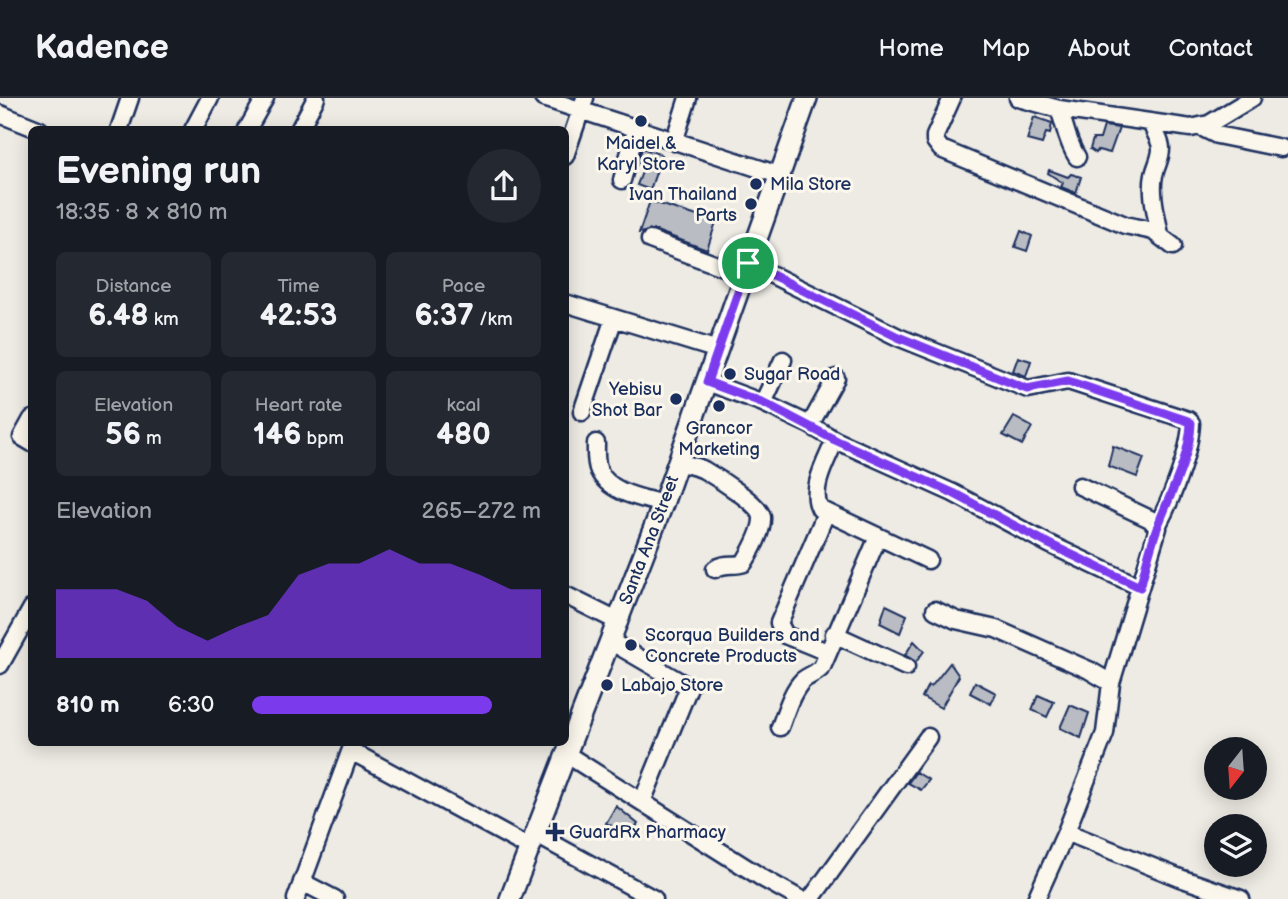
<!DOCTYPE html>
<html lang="en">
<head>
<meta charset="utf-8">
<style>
  :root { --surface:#171b24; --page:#242831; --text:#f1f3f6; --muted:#9ea1a6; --line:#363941; --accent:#7c3aed }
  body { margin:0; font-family:"Balsamiq Sans",sans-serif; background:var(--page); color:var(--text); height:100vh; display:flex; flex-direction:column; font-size:26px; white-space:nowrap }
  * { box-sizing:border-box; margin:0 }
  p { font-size:23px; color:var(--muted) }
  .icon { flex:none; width:38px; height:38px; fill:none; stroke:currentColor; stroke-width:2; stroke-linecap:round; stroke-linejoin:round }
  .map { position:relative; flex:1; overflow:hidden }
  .details { position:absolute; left:28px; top:28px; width:541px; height:620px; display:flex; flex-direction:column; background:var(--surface); border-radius:10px; box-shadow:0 4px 18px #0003 }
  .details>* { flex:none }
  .needle { width:46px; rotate:197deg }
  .buttons { position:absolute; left:1204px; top:639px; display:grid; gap:14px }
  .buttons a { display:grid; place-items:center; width:63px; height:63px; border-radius:50%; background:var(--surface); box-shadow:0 4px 18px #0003; font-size:35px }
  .pin { position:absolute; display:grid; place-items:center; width:60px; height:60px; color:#fff; margin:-30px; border:4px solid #fff; border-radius:50%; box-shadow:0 2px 7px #0007 }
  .round { display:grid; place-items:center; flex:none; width:74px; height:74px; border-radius:37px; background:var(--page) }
  .overview { display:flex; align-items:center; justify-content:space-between; height:119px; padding:0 28px }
  h1 { font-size:38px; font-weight:700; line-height:52px }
  .metrics { display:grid; grid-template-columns:repeat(3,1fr); gap:10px; height:119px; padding:7px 28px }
  .metrics div { display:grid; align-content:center; border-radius:10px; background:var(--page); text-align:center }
  .metrics b { font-size:30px; font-weight:700 }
  .metrics small { font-size:19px; font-weight:400 }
  .metrics p { font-size:19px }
  .chart { height:196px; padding:14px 28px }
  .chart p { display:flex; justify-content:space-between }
  .chart svg { width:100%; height:126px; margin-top:7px; fill:var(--accent); opacity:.7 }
  ul { padding:0 28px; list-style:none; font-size:23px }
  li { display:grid; grid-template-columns:112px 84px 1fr; align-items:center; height:52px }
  li i { height:18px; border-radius:9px; background:var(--accent) }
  header { display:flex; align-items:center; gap:42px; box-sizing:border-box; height:98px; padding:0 35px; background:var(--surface); border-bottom:2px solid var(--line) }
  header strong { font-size:33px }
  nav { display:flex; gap:38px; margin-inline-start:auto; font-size:24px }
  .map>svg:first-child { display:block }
</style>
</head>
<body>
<header>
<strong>Kadence</strong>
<nav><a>Home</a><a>Map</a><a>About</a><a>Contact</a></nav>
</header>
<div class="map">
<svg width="1288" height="801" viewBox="0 0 1288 801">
  <rect width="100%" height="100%" fill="#eeebe4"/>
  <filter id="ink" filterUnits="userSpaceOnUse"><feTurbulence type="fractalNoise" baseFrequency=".0143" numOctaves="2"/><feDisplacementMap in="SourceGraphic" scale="14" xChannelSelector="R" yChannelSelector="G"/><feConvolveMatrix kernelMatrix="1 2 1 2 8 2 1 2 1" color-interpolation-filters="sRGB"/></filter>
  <g filter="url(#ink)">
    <path fill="#b9bcc3" stroke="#1b2f5e" stroke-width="2" d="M 1034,19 L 1052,25 L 1050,36 L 1046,35 L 1042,46 L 1027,42 Z
      M 1104,28 L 1119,30 L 1110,55 L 1098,52 L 1096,55 L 1090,51 L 1093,41 L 1100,41 Z
      M 642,50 L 662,57 L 650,92 L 637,87 L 644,69 L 637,67 Z
      M 1049,72 L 1068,79 L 1071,76 L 1081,79 L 1076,95 L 1061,89 L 1063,85 L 1048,75 Z
      M 650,103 L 716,124 L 707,152 L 654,132 L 639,135 Z
      M 1021,133 L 1032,138 L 1027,153 L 1015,149 Z
      M 1018,259 L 1031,263 L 1026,278 L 1013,273 Z
      M 1014,319 L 1032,329 L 1022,347 L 1003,337 Z
      M 1113,348 L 1144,360 L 1137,379 L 1108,368 Z
      M 886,507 L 907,517 L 900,535 L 880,525 Z
      M 914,543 L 924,553 L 916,564 L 905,557 Z
      M 950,565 L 959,578 L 941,610 L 922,599 L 928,587 L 931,589 Z
      M 975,584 L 996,595 L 991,606 L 970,595 Z
      M 1038,597 L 1054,604 L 1047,619 L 1032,612 Z
      M 1070,607 L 1089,615 L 1081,640 L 1060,630 Z
      M 916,674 L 929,682 L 921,692 L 908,685 Z
      M 616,708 L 638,726 L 630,738 L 606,725 Z"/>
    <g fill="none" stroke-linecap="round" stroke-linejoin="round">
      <g stroke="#1b2f5e" stroke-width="21">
        <path id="minor" d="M 543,0 L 779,77
          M 952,0 L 935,38 L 935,43 L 941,51 L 1125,127 L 1153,133 L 1173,148
          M 1018,0 L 1059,11 L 1191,30 L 1209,26 L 1252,0
          M 1059,11 C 1065,27 1067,44 1077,59
          M 0,16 L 40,32
          M 1152,25 C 1153,34 1161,41 1161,51 C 1161,60 1156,68 1154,77 C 1150,96 1157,119 1160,137
          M 1201,29 L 1217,37 L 1281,50
          M 119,32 L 130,0
          M 193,32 L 210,0
          M 247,32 L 265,0
          M 299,32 L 316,0
          M 674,44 L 688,0
          M 565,58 L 585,0
          M 622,82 L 636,32
          M 650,142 L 744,177
          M 748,165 L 898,239 L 1028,291 L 1068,283 L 1188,322 L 1191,325 C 1190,354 1171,403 1157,428
          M 565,205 L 718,252
          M 707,284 L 763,305 L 810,327 L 835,342 L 953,395 L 1049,446 L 1140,489
          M 763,305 L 783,262
          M 582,314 L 614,220
          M 32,321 L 22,339 L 32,345
          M 810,327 L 836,280
          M 835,342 C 827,362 809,391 820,411 L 928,462
          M 596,345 C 596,354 595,364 599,373 C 609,395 643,400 663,406
          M 678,364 C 686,367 696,368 704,372 C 716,379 760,406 762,419 C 763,433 751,453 744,465 C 734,469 725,464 715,471
          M 826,415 L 779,525 L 785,537 L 827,554
          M 565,497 L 619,524
          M 935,512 L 956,522 L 996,531 L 1089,572 L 1111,585
          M 834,536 L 906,569
          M 610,543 L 689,589 L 642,704
          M 0,567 L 32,510
          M 780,629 C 786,614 791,594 803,582 C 809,577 816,576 822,569 L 878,439
          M 351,653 L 530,750
          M 566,656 L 764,781 L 800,801
          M 1066,734 L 1180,780 L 1241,801
          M 535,736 L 654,801
          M 302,784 L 335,801
          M 296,801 L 353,646
          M 811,801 L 928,639
          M 1036,801 L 1066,734 L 1105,635 L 1111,585 L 1158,430 L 1150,421 L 1080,388"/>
      </g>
      <g stroke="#1b2f5e" stroke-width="24">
        <g id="major">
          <path id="s1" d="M 510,801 L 663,406 L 807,0"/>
        </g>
      </g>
      <use href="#minor" stroke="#fbf7ec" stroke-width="16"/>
      <use href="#major" stroke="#fbf7ec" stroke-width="19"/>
    </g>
  </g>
  <g fill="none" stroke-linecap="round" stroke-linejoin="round" filter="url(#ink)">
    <g stroke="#fff" stroke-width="14">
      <path id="route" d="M 748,165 L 898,239 L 1027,291 L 1068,283 L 1188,323 L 1191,325 C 1190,359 1171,394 1159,425 C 1151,445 1146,468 1140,489 L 1049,446 L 953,395 L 835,342 L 764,305 L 707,284 Z"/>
    </g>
    <use href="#route" stroke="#7c3aed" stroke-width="9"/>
  </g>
  <g fill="#1b2f5e" stroke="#fbf7ec" stroke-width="2.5">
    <circle cx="641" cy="23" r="7"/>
    <circle cx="756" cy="86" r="7"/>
    <circle cx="751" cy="106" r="7"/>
    <circle cx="730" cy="276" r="7"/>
    <circle cx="676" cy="301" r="7"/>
    <circle cx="719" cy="308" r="7"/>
    <circle cx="631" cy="547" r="7"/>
    <circle cx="607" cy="587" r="7"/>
    <path d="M551.5 723.5h7v7h7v7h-7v7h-7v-7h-7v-7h7z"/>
  </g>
  <g text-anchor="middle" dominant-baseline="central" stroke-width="6" stroke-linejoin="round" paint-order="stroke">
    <g font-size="18" fill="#1b2f5e" stroke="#fbf7ec" text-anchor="start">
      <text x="641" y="45" text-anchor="middle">Maidel &amp;<tspan x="641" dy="21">Karyl Store</tspan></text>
      <text x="770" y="86">Mila Store</text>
      <text x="737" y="96" text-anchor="end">Ivan Thailand<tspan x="737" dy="21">Parts</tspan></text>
      <text x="744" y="276">Sugar Road</text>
      <text x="662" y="291" text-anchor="end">Yebisu<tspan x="662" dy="21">Shot Bar</tspan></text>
      <text x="719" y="330" text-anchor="middle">Grancor<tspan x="719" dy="21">Marketing</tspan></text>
      <text x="645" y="537">Scorqua Builders and<tspan x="645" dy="21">Concrete Products</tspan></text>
      <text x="621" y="587">Labajo Store</text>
      <text x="569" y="734">GuardRx Pharmacy</text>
    </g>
    <g font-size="18" fill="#1b2f5e" stroke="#fbf7ec">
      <text stroke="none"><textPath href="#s1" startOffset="385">Santa Ana Street</textPath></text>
    </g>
  </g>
</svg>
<div class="buttons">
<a><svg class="needle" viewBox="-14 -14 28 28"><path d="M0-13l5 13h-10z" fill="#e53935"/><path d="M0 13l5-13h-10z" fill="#9ea1a6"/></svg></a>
<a><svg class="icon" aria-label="layers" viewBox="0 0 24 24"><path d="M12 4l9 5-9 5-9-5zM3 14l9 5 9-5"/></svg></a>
</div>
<div class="pin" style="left:748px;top:165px;background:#1e9e55"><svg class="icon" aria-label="arrive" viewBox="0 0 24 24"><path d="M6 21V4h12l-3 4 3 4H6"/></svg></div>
<section class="details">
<div class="overview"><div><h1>Evening run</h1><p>18:35 · 8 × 810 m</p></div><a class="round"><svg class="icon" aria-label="share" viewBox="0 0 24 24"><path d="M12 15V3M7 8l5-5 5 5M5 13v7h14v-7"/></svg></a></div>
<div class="metrics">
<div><p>Distance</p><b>6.48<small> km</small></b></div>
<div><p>Time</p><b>42:53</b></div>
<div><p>Pace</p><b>6:37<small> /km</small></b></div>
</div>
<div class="metrics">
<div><p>Elevation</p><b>56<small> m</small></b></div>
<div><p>Heart rate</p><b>146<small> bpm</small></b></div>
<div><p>kcal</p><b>480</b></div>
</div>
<div class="chart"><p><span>Elevation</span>265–272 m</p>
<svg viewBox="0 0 160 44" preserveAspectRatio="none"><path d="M0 44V20L10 20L20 20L30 24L40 33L50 38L60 33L70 29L80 15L90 11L100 11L110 6L120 11L130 11L140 15L150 20L160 20V44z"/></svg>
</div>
<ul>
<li><b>810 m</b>6:30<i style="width:83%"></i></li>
</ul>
</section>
</div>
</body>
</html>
